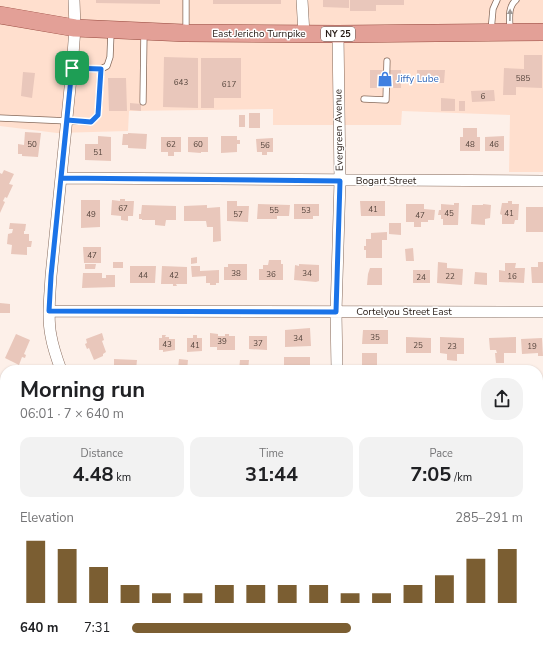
<!DOCTYPE html>
<html lang="en">
<head>
<meta charset="utf-8">
<style>
  :root { --surface:#fff; --page:#f2f2f2; --text:#202124; --muted:#757577; --accent:#7b5e32 }
  body { margin:0; font-family:"Nunito Sans",sans-serif; background:var(--page); color:var(--text); height:100vh; display:flex; flex-direction:column; font-size:15px; white-space:nowrap }
  * { box-sizing:border-box; margin:0 }
  p { font-size:13px; color:var(--muted) }
  .icon { flex:none; width:22px; height:22px; fill:none; stroke:currentColor; stroke-width:2; stroke-linecap:round; stroke-linejoin:round }
  .map { position:relative; flex:1; overflow:hidden }
  .details { position:absolute; left:0px; top:365px; width:543px; height:286px; display:flex; flex-direction:column; background:var(--surface); border-radius:16px 16px 0 0; box-shadow:0 1px 3px #0004 }
  .details>* { flex:none }
  .pin { position:absolute; display:grid; place-items:center; width:34px; height:34px; color:#fff; margin:-17px; border-radius:8px; box-shadow:0 2px 6px #0006 }
  .round { display:grid; place-items:center; flex:none; width:42px; height:42px; border-radius:16px; background:var(--page) }
  .headline { display:flex; align-items:center; justify-content:space-between; height:68px; padding:0 20px }
  h1 { font-size:22px; font-weight:700; line-height:30px }
  .stats { display:grid; grid-template-columns:repeat(3,1fr); gap:6px; height:68px; padding:4px 20px }
  .stats div { display:grid; align-content:center; border-radius:10px; background:var(--page); text-align:center }
  .stats b { font-size:20px; font-weight:700 }
  .stats small { font-size:11px; font-weight:400 }
  .stats p { font-size:11px }
  .chart { height:112px; padding:8px 20px }
  .chart p { display:flex; justify-content:space-between }
  .chart svg { width:100%; height:72px; margin-top:4px; stroke:var(--accent); stroke-width:6 }
  ul { padding:0 20px; list-style:none; font-size:13px }
  li { display:grid; grid-template-columns:64px 48px 1fr; align-items:center; height:30px }
  li i { height:10px; border-radius:5px; background:var(--accent) }
  .map>svg:first-child { display:block }
</style>
</head>
<body>
<div class="map">
<svg width="543" height="651" viewBox="0 0 543 651">
  <rect width="100%" height="100%" fill="#fdf0e9"/>
  <path fill="#ffdfce" d="M 0,0 L 543,0 L 543,172 L 509,172 L 510,115 L 402,111 L 401,125 L 273,125 L 273,109 L 129,111 L 128,131 L 57,133 L 0,126 Z"/>
  <path fill="#a8ba67" d="M 68,646 L 91,646 L 91,651 L 52,651 Z"/>
  <path fill="#e9c7bb" d="M 96,0 L 160,0 L 160,4 L 96,3 Z
    M 213,0 L 281,0 L 281,4 L 213,4 Z
    M 323,0 L 349,0 L 349,8 L 323,7 Z
    M 350,0 L 404,0 L 404,5 L 376,5 L 376,11 L 350,11 Z
    M 524,55 L 542,55 L 542,88 L 516,87 L 516,95 L 503,95 L 504,68 L 524,69 Z
    M 164,57 L 198,58 L 198,108 L 163,107 Z
    M 201,58 L 241,58 L 241,98 L 214,98 L 214,108 L 201,108 Z
    M 370,70 L 401,70 L 401,88 L 370,88 Z
    M 417,70 L 445,70 L 444,83 L 417,83 Z
    M 23,72 L 35,73 L 32,98 L 21,96 Z
    M 108,78 L 126,78 L 127,111 L 109,111 Z
    M 494,90 L 495,101 L 472,102 L 471,91 Z
    M 441,98 L 455,99 L 455,111 L 441,111 Z
    M 459,101 L 465,101 L 465,111 L 459,111 Z
    M 130,103 L 141,104 L 141,111 L 130,110 Z
    M 249,113 L 260,113 L 260,128 L 249,128 Z
    M 239,115 L 245,115 L 245,127 L 239,127 Z
    M 463,128 L 477,128 L 477,137 L 480,137 L 480,151 L 460,151 L 460,137 L 463,137 Z
    M 25,132 L 41,133 L 38,157 L 22,156 L 22,154 L 18,154 L 18,144 L 24,145 Z
    M 128,133 L 147,134 L 146,149 L 128,148 L 128,145 L 122,145 L 123,134 L 128,134 Z
    M 98,136 L 111,137 L 111,161 L 85,160 L 85,144 L 98,144 Z
    M 221,136 L 237,136 L 237,140 L 240,140 L 240,144 L 237,144 L 237,152 L 221,153 Z
    M 504,136 L 504,151 L 485,151 L 485,137 Z
    M 161,137 L 181,137 L 181,152 L 174,152 L 174,156 L 168,156 L 168,152 L 161,152 Z
    M 188,137 L 208,137 L 208,152 L 201,152 L 201,153 L 188,152 Z
    M 273,138 L 273,152 L 267,152 L 267,155 L 262,155 L 262,152 L 257,152 L 256,139 Z
    M 4,170 L 14,174 L 9,184 L 13,185 L 7,198 L 5,197 L 3,201 L 5,202 L 0,213 L 0,173 L 2,174 Z
    M 120,199 L 125,199 L 125,201 L 134,201 L 133,216 L 128,216 L 128,221 L 121,220 L 121,216 L 111,215 L 112,200 L 120,201 Z
    M 81,200 L 100,200 L 100,227 L 81,228 Z
    M 227,201 L 237,201 L 237,206 L 249,206 L 248,222 L 227,221 Z
    M 360,201 L 385,201 L 385,216 L 361,216 Z
    M 508,201 L 512,201 L 512,204 L 519,204 L 518,220 L 515,220 L 514,224 L 502,224 L 502,215 L 500,214 L 502,203 L 508,203 Z
    M 454,203 L 459,203 L 458,225 L 443,225 L 443,219 L 441,219 L 441,215 L 438,215 L 439,210 L 441,210 L 441,204 L 454,205 Z
    M 258,204 L 290,205 L 289,216 L 277,216 L 277,219 L 257,219 Z
    M 294,204 L 319,204 L 319,216 L 313,216 L 313,219 L 294,219 Z
    M 406,204 L 424,204 L 424,209 L 435,210 L 434,220 L 428,220 L 428,222 L 421,222 L 421,227 L 414,227 L 414,222 L 406,222 Z
    M 483,204 L 491,205 L 490,218 L 485,219 L 485,225 L 471,224 L 472,205 L 483,205 Z
    M 142,205 L 176,206 L 176,220 L 166,220 L 165,226 L 155,225 L 155,220 L 142,220 L 142,219 L 139,219 L 139,214 L 141,214 Z
    M 207,205 L 207,208 L 220,207 L 221,241 L 213,242 L 213,227 L 207,227 L 206,221 L 184,221 L 184,206 Z
    M 526,207 L 543,207 L 543,232 L 526,232 Z
    M 10,223 L 26,224 L 25,231 L 24,231 L 24,234 L 29,234 L 29,241 L 32,241 L 31,247 L 27,247 L 27,255 L 11,254 L 12,245 L 7,244 L 8,234 L 12,233 L 13,229 L 9,229 Z
    M 389,223 L 401,223 L 401,235 L 389,234 Z
    M 387,232 L 387,240 L 382,240 L 382,258 L 366,258 L 366,250 L 364,250 L 364,246 L 366,246 L 366,239 L 371,239 L 371,233 Z
    M 83,247 L 101,247 L 101,263 L 84,263 Z
    M 413,248 L 414,261 L 406,261 L 405,249 Z
    M 197,257 L 197,263 L 191,264 L 191,258 Z
    M 269,260 L 281,260 L 281,264 L 283,264 L 283,280 L 259,280 L 259,269 L 263,269 L 263,265 L 268,265 Z
    M 113,262 L 123,262 L 123,268 L 113,268 Z
    M 438,262 L 447,263 L 447,268 L 463,269 L 462,285 L 437,283 Z
    M 538,262 L 543,262 L 543,283 L 532,283 L 531,267 L 538,267 Z
    M 505,263 L 516,263 L 515,268 L 525,268 L 524,283 L 499,282 L 499,270 L 505,271 Z
    M 85,264 L 96,264 L 95,269 L 85,269 Z
    M 228,264 L 247,264 L 247,280 L 224,280 L 224,267 L 228,267 Z
    M 299,264 L 319,265 L 319,281 L 316,282 L 294,280 L 295,265 L 299,266 Z
    M 130,266 L 156,266 L 155,283 L 130,283 Z
    M 162,266 L 187,267 L 187,284 L 176,284 L 177,286 L 173,286 L 173,284 L 161,284 Z
    M 191,266 L 200,266 L 200,271 L 219,270 L 219,283 L 216,283 L 216,285 L 210,285 L 210,283 L 206,283 L 206,276 L 192,277 Z
    M 370,268 L 382,268 L 382,285 L 367,285 L 368,274 Z
    M 413,270 L 430,270 L 430,283 L 413,283 Z
    M 475,272 L 487,273 L 487,285 L 474,284 Z
    M 83,273 L 102,273 L 102,278 L 106,278 L 106,275 L 115,275 L 115,287 L 82,288 Z
    M 0,303 L 10,304 L 10,313 L 0,313 Z
    M 310,328 L 311,346 L 285,347 L 285,330 Z
    M 363,330 L 388,330 L 388,344 L 362,344 Z
    M 102,333 L 104,340 L 102,341 L 106,352 L 103,354 L 103,356 L 94,360 L 89,348 L 87,349 L 85,344 L 87,343 L 86,339 Z
    M 210,333 L 218,334 L 218,336 L 225,336 L 225,334 L 229,334 L 229,336 L 235,336 L 235,350 L 217,350 L 217,347 L 210,347 Z
    M 16,334 L 30,340 L 24,354 L 26,355 L 25,358 L 22,357 L 19,365 L 5,358 Z
    M 162,335 L 166,335 L 165,337 L 169,337 L 169,339 L 175,339 L 175,350 L 163,352 L 163,350 L 159,350 L 159,338 L 162,338 Z
    M 193,335 L 197,335 L 197,338 L 202,338 L 202,351 L 187,352 L 187,338 L 193,338 Z
    M 249,336 L 267,336 L 267,350 L 249,349 Z
    M 406,337 L 431,338 L 431,353 L 406,353 Z
    M 440,337 L 464,338 L 464,354 L 457,354 L 457,361 L 447,360 L 447,354 L 440,353 Z
    M 516,337 L 516,353 L 504,353 L 504,363 L 496,363 L 495,353 L 497,353 L 496,350 L 490,350 L 489,338 Z
    M 542,338 L 543,356 L 538,356 L 538,353 L 522,354 L 521,339 Z
    M 362,353 L 377,353 L 377,370 L 362,370 Z
    M 284,357 L 310,357 L 310,370 L 284,370 Z
    M 114,359 L 137,360 L 136,370 L 114,370 Z
    M 179,359 L 188,360 L 187,370 L 178,369 Z
    M 240,360 L 249,360 L 248,370 L 239,370 Z
    M 538,400 L 543,400 L 543,413 L 538,413 Z
    M 4,427 L 5,430 L 5,457 L 0,459 L 0,428 Z
    M 538,468 L 543,468 L 543,486 L 540,486 L 540,482 L 538,482 Z
    M 5,530 L 5,554 L 0,557 L 0,532 Z
    M 538,530 L 543,530 L 543,547 L 538,547 Z
    M 543,600 L 543,624 L 539,624 L 538,601 Z
    M 0,615 L 5,627 L 5,629 L 0,631 Z
    M 129,646 L 147,646 L 151,651 L 127,651 L 126,648 Z
    M 263,646 L 278,646 L 278,651 L 263,651 Z
    M 367,646 L 383,646 L 383,651 L 367,651 Z"/>
  <g fill="none" stroke-linecap="round" stroke-linejoin="round">
    <g stroke="#866a5b" stroke-width="7">
      <path id="lane" d="M 491,31 L 493,9 L 497,0
        M 510,31 C 510,21 507,7 516,0
        M 186,32 L 186,0
        M 72,68 L 101,69
        M 364,99 L 386,100 L 387,61
        M 143,102 L 144,32
        M 0,118 L 91,122 L 98,115 L 101,69 L 107,66 L 110,57 L 111,32"/>
    </g>
    <g stroke="#866a5b" stroke-width="12">
      <path id="street" d="M 302,0 L 304,34
        M 61,178 L 543,181
        M 49,311 L 543,312
        M 61,370 C 57,359 53,348 51,336 C 47,317 50,296 51,276 L 72,68 L 75,28 L 74,0
        M 337,370 L 336,312 L 340,181 L 338,34
        M 0,402 L 5,400
        M 538,445 L 543,445
        M 538,574 L 543,574
        M 0,584 L 5,582
        M 216,646 L 218,651
        M 336,651 L 336,646"/>
    </g>
    <g stroke="#96483d" stroke-width="18">
      <path id="primary" d="M 0,15 L 75,28 L 185,33 L 338,34 L 543,32"/>
    </g>
    <use href="#lane" stroke="#fff" stroke-width="5.5"/>
    <use href="#street" stroke="#fff" stroke-width="11"/>
    <use href="#primary" stroke="#e3a097" stroke-width="17"/>
  </g>
  <defs><path id="oneway-solid" d="M-6-.8H1V-3.2L6.5 0L1 3.2V.8H-6Z"/></defs>
  <use fill="#9e9996" href="#oneway-solid" transform="translate(510 15) rotate(-89)"/>
  <g fill="none" stroke-linecap="round" stroke-linejoin="round">
    <g stroke="#fff" stroke-width="8">
      <path id="route" d="M 72,68 L 51,276 L 49,311 L 336,312 L 340,181 L 61,178 L 67,120 L 91,122 L 98,115 L 101,69 L 72,68"/>
    </g>
    <use href="#route" stroke="#1a73e8" stroke-width="5"/>
  </g>
  <defs>
    <g id="shop-bare" transform="scale(1.2)"><path d="M-5-2.5h2.3a2.7 3.5 0 0 1 5.4 0H5L5.5 6h-11ZM-1.5-2.5h3a1.5 2.3 0 0 0-3 0Z" fill="#3f7fe0" stroke="#fff" stroke-width="2.5" paint-order="stroke"/></g>
  </defs>
  <g fill-rule="evenodd">
    <use href="#shop-bare" x="385" y="79"/>
  </g>
  <g text-anchor="middle" dominant-baseline="central" stroke-width="3" stroke-linejoin="round" paint-order="stroke">
    <g font-size="8" fill="#58473f">
      <text x="523" y="78">585</text>
      <text x="181" y="82">643</text>
      <text x="229" y="84">617</text>
      <text x="483" y="96">6</text>
      <text x="32" y="144">50</text>
      <text x="171" y="144">62</text>
      <text x="198" y="144">60</text>
      <text x="470" y="144">48</text>
      <text x="494" y="144">46</text>
      <text x="265" y="145">56</text>
      <text x="98" y="152">51</text>
      <text x="123" y="208">67</text>
      <text x="373" y="209">41</text>
      <text x="274" y="210">55</text>
      <text x="306" y="210">53</text>
      <text x="449" y="213">45</text>
      <text x="509" y="213">41</text>
      <text x="91" y="214">49</text>
      <text x="238" y="214">57</text>
      <text x="420" y="215">47</text>
      <text x="92" y="255">47</text>
      <text x="236" y="273">38</text>
      <text x="307" y="273">34</text>
      <text x="271" y="274">36</text>
      <text x="143" y="275">44</text>
      <text x="174" y="275">42</text>
      <text x="450" y="276">22</text>
      <text x="512" y="276">16</text>
      <text x="421" y="277">24</text>
      <text x="375" y="337">35</text>
      <text x="298" y="338">34</text>
      <text x="222" y="341">39</text>
      <text x="258" y="343">37</text>
      <text x="167" y="344">43</text>
      <text x="195" y="345">41</text>
      <text x="418" y="345">25</text>
      <text x="452" y="346">23</text>
      <text x="532" y="346">19</text>
    </g>
    <rect fill="#fff" stroke="#68605c" stroke-width="1" x="321" y="27" width="34" height="14" rx="3"/>
    <g font-size="9" font-weight="bold" fill="#271c16">
      <text x="338" y="34">NY 25</text>
    </g>
    <g font-size="10" fill="#271c16" stroke="#fff">
      <text x="259" y="34">East Jericho Turnpike</text>
      <text transform="translate(339 130) rotate(-91)">Evergreen Avenue</text>
      <text x="386" y="181">Bogart Street</text>
      <text x="404" y="312">Cortelyou Street East</text>
    </g>
    <g font-size="10" fill="#366cbe" stroke="#fff" text-anchor="start">
      <text x="397" y="79">Jiffy Lube</text>
    </g>
  </g>
</svg>
<div class="pin" style="left:72px;top:68px;background:#1e9e55"><svg class="icon" aria-label="arrive" viewBox="0 0 24 24"><path d="M6 21V4h12l-3 4 3 4H6"/></svg></div>
<section class="details">
<div class="headline"><div><h1>Morning run</h1><p>06:01 · 7 × 640 m</p></div><a class="round"><svg class="icon" aria-label="share" viewBox="0 0 24 24"><path d="M12 15V3M7 8l5-5 5 5M5 13v7h14v-7"/></svg></a></div>
<div class="stats">
<div><p>Distance</p><b>4.48<small> km</small></b></div>
<div><p>Time</p><b>31:44</b></div>
<div><p>Pace</p><b>7:05<small> /km</small></b></div>
</div>
<div class="chart"><p><span>Elevation</span>285–291 m</p>
<svg viewBox="0 0 160 44" preserveAspectRatio="none"><path d="M5 44V6M15 44V11M25 44V22M35 44V33M45 44V38M55 44V38M65 44V33M75 44V33M85 44V33M95 44V33M105 44V38M115 44V38M125 44V33M135 44V27M145 44V17M155 44V11"/></svg>
</div>
<ul>
<li><b>640 m</b>7:31<i style="width:56%"></i></li>
</ul>
</section>
</div>
</body>
</html>
